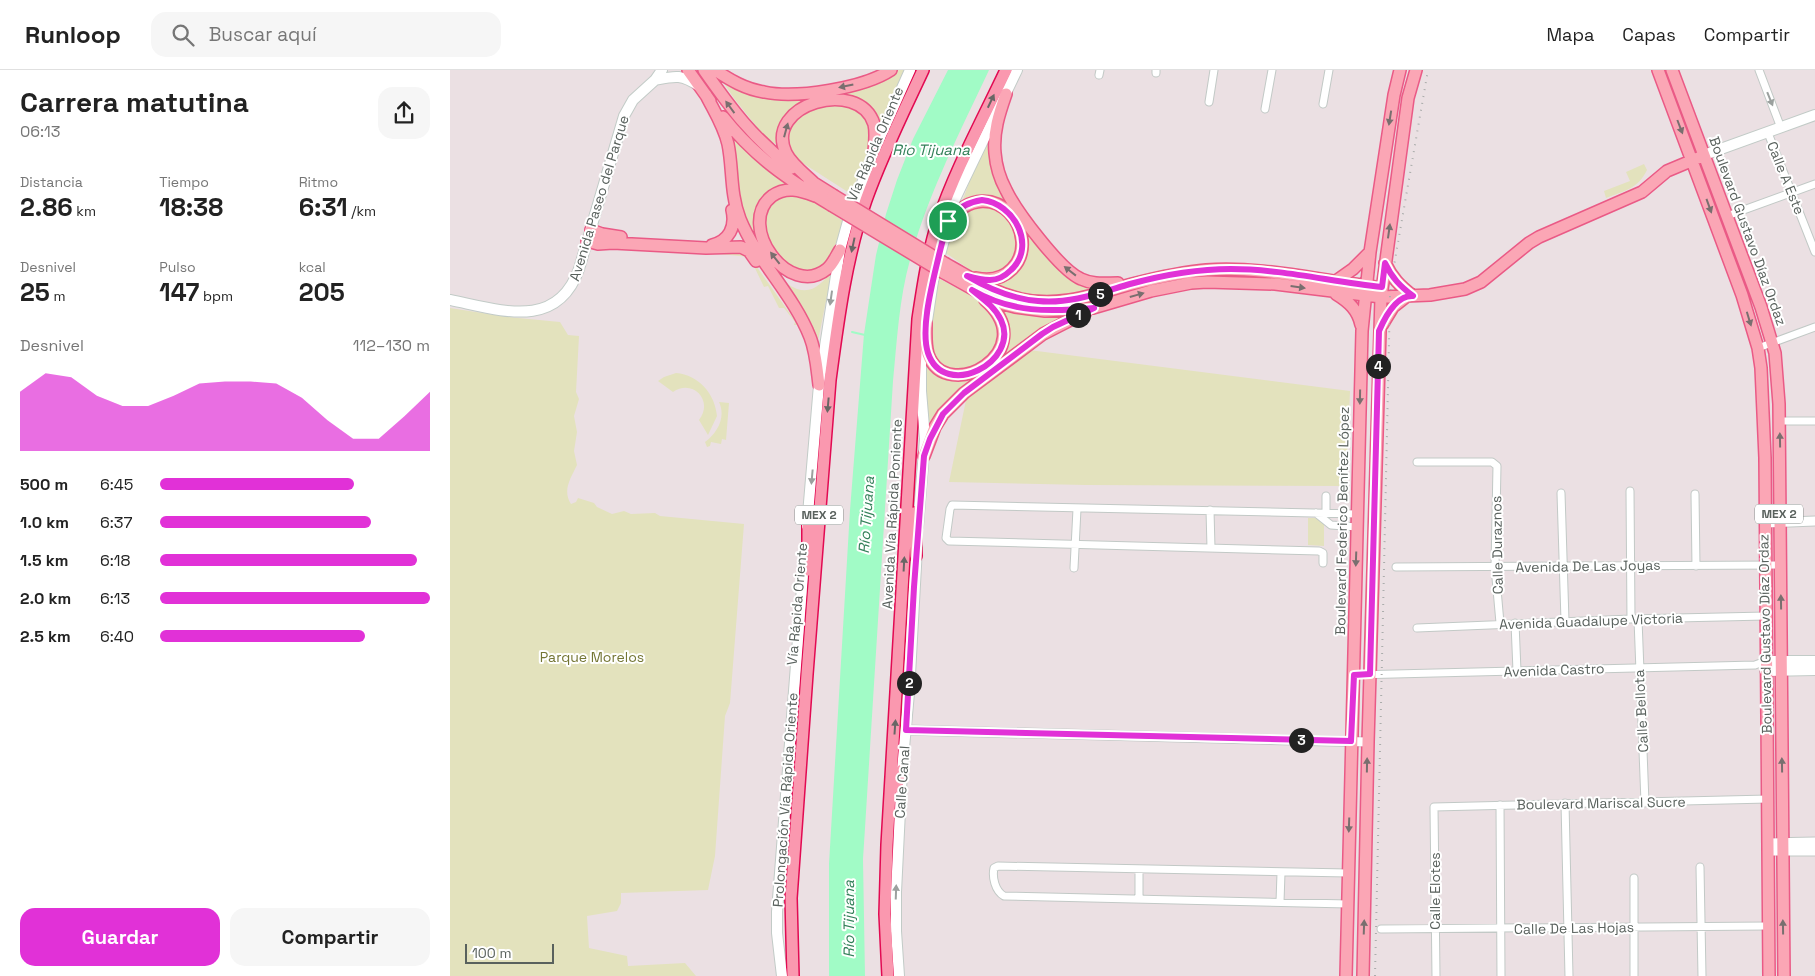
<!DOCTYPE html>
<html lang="es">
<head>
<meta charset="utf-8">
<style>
  :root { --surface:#fff; --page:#f6f6f6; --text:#222; --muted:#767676; --line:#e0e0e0; --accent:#e131d7 }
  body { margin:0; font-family:"Space Grotesk",sans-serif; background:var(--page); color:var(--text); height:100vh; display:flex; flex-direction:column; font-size:19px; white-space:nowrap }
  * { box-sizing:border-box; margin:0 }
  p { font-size:16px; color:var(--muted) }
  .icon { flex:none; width:28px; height:28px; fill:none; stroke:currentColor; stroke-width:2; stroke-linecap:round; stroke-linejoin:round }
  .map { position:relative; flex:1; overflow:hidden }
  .side { display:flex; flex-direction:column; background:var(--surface); width:450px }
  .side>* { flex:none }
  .scale { position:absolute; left:15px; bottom:12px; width:89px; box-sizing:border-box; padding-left:5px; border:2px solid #59615d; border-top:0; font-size:14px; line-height:18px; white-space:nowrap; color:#59615d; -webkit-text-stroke:4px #fff; paint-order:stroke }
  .pin { position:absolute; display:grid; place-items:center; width:42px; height:42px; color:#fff; margin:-21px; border:2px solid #fff; border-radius:50%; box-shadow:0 1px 5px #0007 }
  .km { position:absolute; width:25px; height:25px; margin:-12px; border-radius:50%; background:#222; color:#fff; font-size:14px; line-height:25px; text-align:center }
  .round { display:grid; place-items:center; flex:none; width:52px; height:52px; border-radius:15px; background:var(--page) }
  .overview { display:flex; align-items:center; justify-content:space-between; height:85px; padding:0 20px }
  h1 { font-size:28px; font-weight:700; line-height:38px }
  .metrics { display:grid; grid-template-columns:repeat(3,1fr); gap:8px; height:85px; padding:5px 20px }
  .metrics div { display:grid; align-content:center }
  .metrics b { font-size:25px; font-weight:700 }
  .metrics small { font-size:14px; font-weight:400 }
  .metrics p { font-size:14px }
  .chart { height:140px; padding:10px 20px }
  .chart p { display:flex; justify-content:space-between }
  .chart svg { width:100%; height:90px; margin-top:5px; fill:var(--accent); opacity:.7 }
  .action { display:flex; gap:10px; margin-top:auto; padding:10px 20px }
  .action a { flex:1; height:58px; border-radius:15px; background:var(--accent); color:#fff; font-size:20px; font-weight:700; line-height:58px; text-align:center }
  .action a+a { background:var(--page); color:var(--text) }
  ul { padding:0 20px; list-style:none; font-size:16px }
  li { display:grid; grid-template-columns:80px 60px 1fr; align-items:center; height:38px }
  li i { height:12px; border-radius:6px; background:var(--accent) }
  header { display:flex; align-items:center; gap:30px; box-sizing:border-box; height:70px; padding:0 25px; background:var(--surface); border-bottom:1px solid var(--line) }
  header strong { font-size:24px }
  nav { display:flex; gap:28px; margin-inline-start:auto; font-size:18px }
  .search { width:350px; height:45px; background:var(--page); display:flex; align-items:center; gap:12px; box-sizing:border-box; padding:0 18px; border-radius:15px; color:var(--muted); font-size:19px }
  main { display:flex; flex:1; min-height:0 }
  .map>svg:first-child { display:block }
</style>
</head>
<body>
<header>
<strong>Runloop</strong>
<div class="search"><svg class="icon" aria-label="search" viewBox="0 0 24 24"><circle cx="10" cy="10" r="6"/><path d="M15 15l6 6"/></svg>Buscar aquí</div>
<nav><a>Mapa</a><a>Capas</a><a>Compartir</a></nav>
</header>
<main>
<section class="side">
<div class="overview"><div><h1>Carrera matutina</h1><p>06:13</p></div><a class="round"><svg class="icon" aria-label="share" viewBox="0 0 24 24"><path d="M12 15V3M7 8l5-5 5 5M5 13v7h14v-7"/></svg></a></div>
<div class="metrics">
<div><p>Distancia</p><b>2.86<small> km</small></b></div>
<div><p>Tiempo</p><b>18:38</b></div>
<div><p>Ritmo</p><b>6:31<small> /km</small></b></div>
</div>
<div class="metrics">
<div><p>Desnivel</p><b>25<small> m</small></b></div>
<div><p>Pulso</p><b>147<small> bpm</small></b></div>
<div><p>kcal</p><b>205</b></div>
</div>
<div class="chart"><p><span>Desnivel</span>112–130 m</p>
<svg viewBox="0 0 160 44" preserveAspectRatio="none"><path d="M0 44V15L10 6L20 8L30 17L40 22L50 22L60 17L70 11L80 10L90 10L100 11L110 18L120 29L130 38L140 38L150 27L160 15V44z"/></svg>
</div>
<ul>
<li><b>500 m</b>6:45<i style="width:72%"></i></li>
<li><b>1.0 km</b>6:37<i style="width:78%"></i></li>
<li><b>1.5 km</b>6:18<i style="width:95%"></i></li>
<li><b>2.0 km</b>6:13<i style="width:100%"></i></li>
<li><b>2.5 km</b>6:40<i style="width:76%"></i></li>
</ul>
<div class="action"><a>Guardar</a><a>Compartir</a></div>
</section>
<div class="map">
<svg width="1365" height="906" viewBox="0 0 1365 906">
  <rect width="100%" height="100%" fill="#ebe0e3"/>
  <path fill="#e3e2bd" d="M 449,0 L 456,0 L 429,60 L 410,31 C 390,32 343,27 333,50 C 330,57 331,69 330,77 L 314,66 L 283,27 L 266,1 L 313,23 L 427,10 Z
    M 361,35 C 370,35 394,32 401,35 C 416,42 422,57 421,72 L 401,124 L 337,83 L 335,76 L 340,50 Z
    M 541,63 L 550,118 L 618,206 L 663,217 C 622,224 585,234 546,216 C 528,207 511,193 494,182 L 525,96 Z
    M 282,67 L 318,100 L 341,114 C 326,113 317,128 308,138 C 314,162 320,210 347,219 C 363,224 372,213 382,201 L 367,276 L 304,169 L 290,138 Z
    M 1194,94 L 1197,100 C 1188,119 1174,121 1156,128 L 1154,121 L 1180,111 L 1176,102 Z
    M 334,122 L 362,129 L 393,151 L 387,175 L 379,192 L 364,203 L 349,203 L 320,180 L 312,143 Z
    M 290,180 L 299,186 L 348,255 L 344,255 L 345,252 L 334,238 L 329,238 L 318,216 L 314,217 L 302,192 L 299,191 L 299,187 L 259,183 Z
    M 488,208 L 527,229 L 551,237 L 617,246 L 478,360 L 476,291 Z
    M 0,238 L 58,247 L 110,252 L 118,265 L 129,266 L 126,322 L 129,329 L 124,346 L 127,362 L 124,381 L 127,395 C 121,408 112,420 121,434 L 126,432 L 128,428 L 144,433 L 147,437 L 162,444 L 174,441 L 181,444 L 205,443 L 210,446 L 294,454 L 280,633 L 275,646 L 265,786 L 258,820 L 171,823 L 171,833 L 167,841 L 137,846 L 139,878 L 177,886 L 178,896 L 235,893 L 246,906 L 0,906 Z
    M 579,280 L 900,321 L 896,416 L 636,415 L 499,412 L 516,330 Z
    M 226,303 C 249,305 265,324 267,346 L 258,365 L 249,350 C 264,331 243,308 223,322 L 208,311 L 214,307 Z
    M 269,332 L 279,333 L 276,370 L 272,369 L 271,374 L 261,372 L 260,376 L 257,377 L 255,372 C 268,362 276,347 269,332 Z
    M 858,448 L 865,448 L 874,453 L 874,476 L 858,475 Z"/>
  <path fill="#a1fbc6" d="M 498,0 L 539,0 C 510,62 478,124 460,190 C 449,229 447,271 443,311 L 415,758 L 413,789 L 415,906 L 379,906 L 379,794 L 400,440 L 414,264 L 426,185 L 436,144 L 447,110 L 463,69 Z"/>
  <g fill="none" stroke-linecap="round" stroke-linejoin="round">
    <path stroke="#a1fbc6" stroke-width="2" d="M 402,262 L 415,265"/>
    <g stroke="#c2c9c6" stroke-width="9">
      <path id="minor" d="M 1309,0 L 1331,58
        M 706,3 L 706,0
        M 649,5 L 650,0
        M 759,32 L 764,0
        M 873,34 L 879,0
        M 815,39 L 822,0
        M 1318,63 L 1365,182
        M 1277,146 L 1365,114
        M 1308,278 L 1365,257
        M 1329,351 L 1365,351
        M 967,392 L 1042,392 L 1047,396 L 1045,497 L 1050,553
        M 1180,421 L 1181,549
        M 1111,423 L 1115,551
        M 1245,424 L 1246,496
        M 760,440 L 761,478
        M 866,443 L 881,455 L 907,457
        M 876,443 L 876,426
        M 873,493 L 873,483 L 869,481 L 499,471 L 496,468 L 500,439 L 502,435 L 907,444
        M 946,497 L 1330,495
        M 624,498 L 627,439
        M 1188,549 L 1195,733
        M 1065,553 L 1067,601
        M 967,558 L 1181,549 L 1316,546
        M 904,605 L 1305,595 L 1316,591
        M 1115,733 L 1119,906
        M 1050,735 L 1051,906
        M 1250,797 L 1252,906
        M 898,803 L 548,796 L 544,798 C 542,807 545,821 554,826 L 898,834
        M 1184,808 L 1184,906
        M 689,828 L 689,799
        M 830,832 L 831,803
        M 931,859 L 1317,856
        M 986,906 L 984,737 L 1318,729"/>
    </g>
    <g stroke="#c2c9c6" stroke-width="11">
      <path id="tertiary" d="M 1315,453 L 1365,451
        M 456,660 L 918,672
        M 1318,773 L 1365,772
        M 1318,781 L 1365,781"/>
    </g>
    <g stroke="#c2cbc7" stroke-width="12">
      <path id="secondary" d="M 205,10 C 225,6 231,4 249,16
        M 1254,85 L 1365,45
        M 0,230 C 50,240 107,261 129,199 L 174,46 L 183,30 L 205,10 L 212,0
        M 357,456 L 369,315 L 390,180 L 398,151 L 424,81 L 460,0
        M 468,456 L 475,369 L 471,321 L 471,291 L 483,211 L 505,129 L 567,0
        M 1316,591 L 1365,591
        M 1315,601 L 1365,600
        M 332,906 L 327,863 L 327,842 L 354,491
        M 449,906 L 446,861 L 446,822 L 452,700 L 459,623 L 467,478"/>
    </g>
    <g stroke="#ea5a86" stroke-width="14">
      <path id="primary" d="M 238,0 L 260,31
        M 254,0 C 282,40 303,68 342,98
        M 265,0 C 280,10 295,19 314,22 C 346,29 414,18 441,0
        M 1208,0 L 1292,225 L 1308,278 L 1311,298 L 1315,388 L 1319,906
        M 1222,0 L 1311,237 L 1325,283 L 1329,334 L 1334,906
        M 556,24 C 549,44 543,62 545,83 C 546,96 550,109 556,120 C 566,141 610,200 631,209 C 644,215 655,213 668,213
        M 256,25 C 264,41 274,56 278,74 C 283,98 280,124 290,149 C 307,191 343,224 360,267 C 366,282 367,299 369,315
        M 273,47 C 305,87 337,109 381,135
        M 359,110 L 383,125
        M 365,114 C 356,105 342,95 336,83 C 313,34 409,7 424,54 C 426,63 425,72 424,81
        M 365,126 C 350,120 336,116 322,126 C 285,155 339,230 377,199 C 383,194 386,186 390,180
        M 498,151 C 544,97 594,167 562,199 C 552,209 540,211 526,208
        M 141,160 L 152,164 L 171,167
        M 137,171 L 148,174 L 163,173 L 256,178 L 291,177 L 299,181 L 306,191
        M 262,175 C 279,171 286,157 282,140
        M 935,193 C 942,208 950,216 963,226
        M 496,194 C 520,207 543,223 571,229 C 610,238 644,224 682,214 C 706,208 731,202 756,200 C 812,196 866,210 922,216
        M 494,203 L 546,232 L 565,237 L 595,241 L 643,238 L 701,221 L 741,213 L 757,212 L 825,214 L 931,227 L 980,225 L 1015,219 L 1031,212 L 1079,173 L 1089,167 L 1192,122 L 1217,101 L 1248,88
        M 886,211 L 903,199 L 920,182
        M 886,224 C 899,232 908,240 911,255
        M 476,253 C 476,263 475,274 478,284 C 496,336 594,281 535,230
        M 932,255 L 943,237 L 957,226
        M 474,386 L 485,357 L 493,344 L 514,323 L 593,264 L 636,242
        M 896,906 L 912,261 L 920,182 L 944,25 L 950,0
        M 913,906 L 918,672 L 931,227 L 958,28 L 966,0"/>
    </g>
    <g stroke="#e20a52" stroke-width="14">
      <path id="trunk" d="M 464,443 L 466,486
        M 358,449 L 358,500
        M 447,717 L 449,704 L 452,700
        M 343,906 L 341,828 L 357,604 L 380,310 C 388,250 396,187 416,130 C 432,85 453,43 473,0
        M 438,906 L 435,844 L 437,775 L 468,249 C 473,216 478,182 488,151 C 505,100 533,49 556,0"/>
    </g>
    <use href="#minor" stroke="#fff" stroke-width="7"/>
    <use href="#tertiary" stroke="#fff" stroke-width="9"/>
    <use href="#secondary" stroke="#fff" stroke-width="10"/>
    <use href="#primary" stroke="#fba6b5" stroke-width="11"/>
    <use href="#trunk" stroke="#fa98af" stroke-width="11"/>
    <path stroke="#abadac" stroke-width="2" stroke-dasharray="1 6" stroke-linecap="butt" d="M 925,906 L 940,227 L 942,207 L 978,0"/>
    <g stroke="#ea5a86" stroke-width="14" stroke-linecap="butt">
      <path id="primary-bridge" d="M 383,125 L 496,194
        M 381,135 L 494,203"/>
    </g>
    <use href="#primary-bridge" stroke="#fba6b5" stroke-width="11"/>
  </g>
  <defs><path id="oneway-solid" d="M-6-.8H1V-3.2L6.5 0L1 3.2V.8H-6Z" transform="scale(1.25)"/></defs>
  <g fill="#796f6f">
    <use href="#oneway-solid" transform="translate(396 16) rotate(168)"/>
    <use href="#oneway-solid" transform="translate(280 37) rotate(-126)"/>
    <use href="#oneway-solid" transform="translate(940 48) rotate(99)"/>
    <use href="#oneway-solid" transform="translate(1230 57) rotate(69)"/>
    <use href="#oneway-solid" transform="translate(336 60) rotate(-75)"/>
    <use href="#oneway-solid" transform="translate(1259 136) rotate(70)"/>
    <use href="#oneway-solid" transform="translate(939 161) rotate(-82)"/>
    <use href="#oneway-solid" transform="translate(325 188) rotate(-128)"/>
    <use href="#oneway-solid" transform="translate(620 201) rotate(-142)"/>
    <use href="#oneway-solid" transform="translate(848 217) rotate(8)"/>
    <use href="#oneway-solid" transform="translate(687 225) rotate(-16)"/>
    <use href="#oneway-solid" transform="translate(1299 249) rotate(73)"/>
    <use href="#oneway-solid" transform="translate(910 327) rotate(91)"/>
    <use href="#oneway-solid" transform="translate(1330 370) rotate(-91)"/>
    <use href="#oneway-solid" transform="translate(906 489) rotate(92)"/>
    <use href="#oneway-solid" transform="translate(1331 532) rotate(-91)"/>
    <use href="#oneway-solid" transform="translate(917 695) rotate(-89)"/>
    <use href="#oneway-solid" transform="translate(1332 695) rotate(-91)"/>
    <use href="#oneway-solid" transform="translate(899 755) rotate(92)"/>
    <use href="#oneway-solid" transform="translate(914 857) rotate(-88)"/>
    <use href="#oneway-solid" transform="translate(1333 857) rotate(-91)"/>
  </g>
  <g fill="#9ba09e">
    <use href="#oneway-solid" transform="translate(1320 29) rotate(68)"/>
    <use href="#oneway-solid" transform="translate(381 228) rotate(98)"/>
    <use href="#oneway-solid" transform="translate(362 407) rotate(95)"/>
    <use href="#oneway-solid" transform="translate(446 822) rotate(-88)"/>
  </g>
  <g fill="#696665">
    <use href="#oneway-solid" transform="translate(541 31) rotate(-65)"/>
    <use href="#oneway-solid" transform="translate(403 175) rotate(102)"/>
    <use href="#oneway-solid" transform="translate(378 335) rotate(95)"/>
    <use href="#oneway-solid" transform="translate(454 494) rotate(-87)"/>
    <use href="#oneway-solid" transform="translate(445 657) rotate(-86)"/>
  </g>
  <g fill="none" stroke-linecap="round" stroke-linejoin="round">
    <g stroke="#fff" stroke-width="10">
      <path id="route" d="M 532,130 C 564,133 587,176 561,200 C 556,205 548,210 540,210 C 532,210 524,208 517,206 C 539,219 562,229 588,231 C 620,234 649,223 680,214 C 713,205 748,199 781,199 C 832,199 882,212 932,217 L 935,193 C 942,208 950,216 963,226 C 946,225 935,247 929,261 L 920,604 L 904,605 L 901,671 L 456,660 L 464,517 L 474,386 L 480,369 L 493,344 L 514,323 L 592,264 L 603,257 L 644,238 C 599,242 562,243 522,220 C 533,229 545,237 551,250 C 571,292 494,331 478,283 C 470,258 483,211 489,185 C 496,157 499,135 532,130 Z"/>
    </g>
    <use href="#route" stroke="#e131d7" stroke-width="6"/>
  </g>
  <g text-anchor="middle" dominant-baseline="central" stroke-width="4" stroke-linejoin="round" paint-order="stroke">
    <g fill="#fff" stroke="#8b908e" stroke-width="1">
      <rect x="1305" y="434.5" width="48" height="19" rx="4"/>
      <rect x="345" y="435.5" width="48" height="19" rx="4"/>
    </g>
    <g font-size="12" font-weight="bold" fill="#59615d">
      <text x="1329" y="444">MEX 2</text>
      <text x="369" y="445">MEX 2</text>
    </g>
    <g font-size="14" fill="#59615d" stroke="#fff">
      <text transform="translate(425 74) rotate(-67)">Vía Rápida Oriente</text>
      <text transform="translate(1336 108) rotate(68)">Calle A Este</text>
      <text transform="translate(149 128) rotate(-73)">Avenida Paseo del Parque</text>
      <text transform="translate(1298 161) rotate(70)">Boulevard Gustavo Díaz Ordaz</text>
      <text transform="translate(442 444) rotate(-87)">Avenida Vía Rápida Poniente</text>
      <text transform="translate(892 451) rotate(-89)">Boulevard Federico Benítez López</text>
      <text transform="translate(1047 475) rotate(-91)">Calle Duraznos</text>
      <text transform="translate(1138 496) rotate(-1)">Avenida De Las Joyas</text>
      <text transform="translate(347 534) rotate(-85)">Vía Rápida Oriente</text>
      <text transform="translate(1141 551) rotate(-2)">Avenida Guadalupe Victoria</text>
      <text transform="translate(1315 564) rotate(-91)">Boulevard Gustavo Díaz Ordaz</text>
      <text transform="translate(1104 600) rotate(-2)">Avenida Castro</text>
      <text transform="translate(1191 641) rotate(-93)">Calle Bellota</text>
      <text transform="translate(452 712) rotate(-86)">Calle Canal</text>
      <text transform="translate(335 730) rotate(-86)">Prolongación Vía Rápida Oriente</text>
      <text transform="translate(1151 733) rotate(-1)">Boulevard Mariscal Sucre</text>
      <text transform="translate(985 821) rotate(-90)">Calle Elotes</text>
      <text transform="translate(1124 858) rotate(-1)">Calle De Las Hojas</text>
    </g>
    <g font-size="14" fill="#747634" stroke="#fff">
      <text x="142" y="587">Parque Morelos</text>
    </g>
    <g font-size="15" font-style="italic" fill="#338059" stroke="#fff">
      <text x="481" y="79">Rio Tijuana</text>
      <text transform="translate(416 445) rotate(-86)">Río Tijuana</text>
      <text transform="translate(398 849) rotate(-90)">Río Tijuana</text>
    </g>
  </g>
</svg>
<div class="scale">100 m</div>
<div class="pin" style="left:498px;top:151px;background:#1e9e55"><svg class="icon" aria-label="arrive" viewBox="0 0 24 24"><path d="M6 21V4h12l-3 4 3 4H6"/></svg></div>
<b class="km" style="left:628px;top:245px">1</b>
<b class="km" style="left:459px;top:613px">2</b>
<b class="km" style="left:851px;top:670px">3</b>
<b class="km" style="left:928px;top:296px">4</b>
<b class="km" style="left:650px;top:224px">5</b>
</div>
</main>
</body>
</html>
